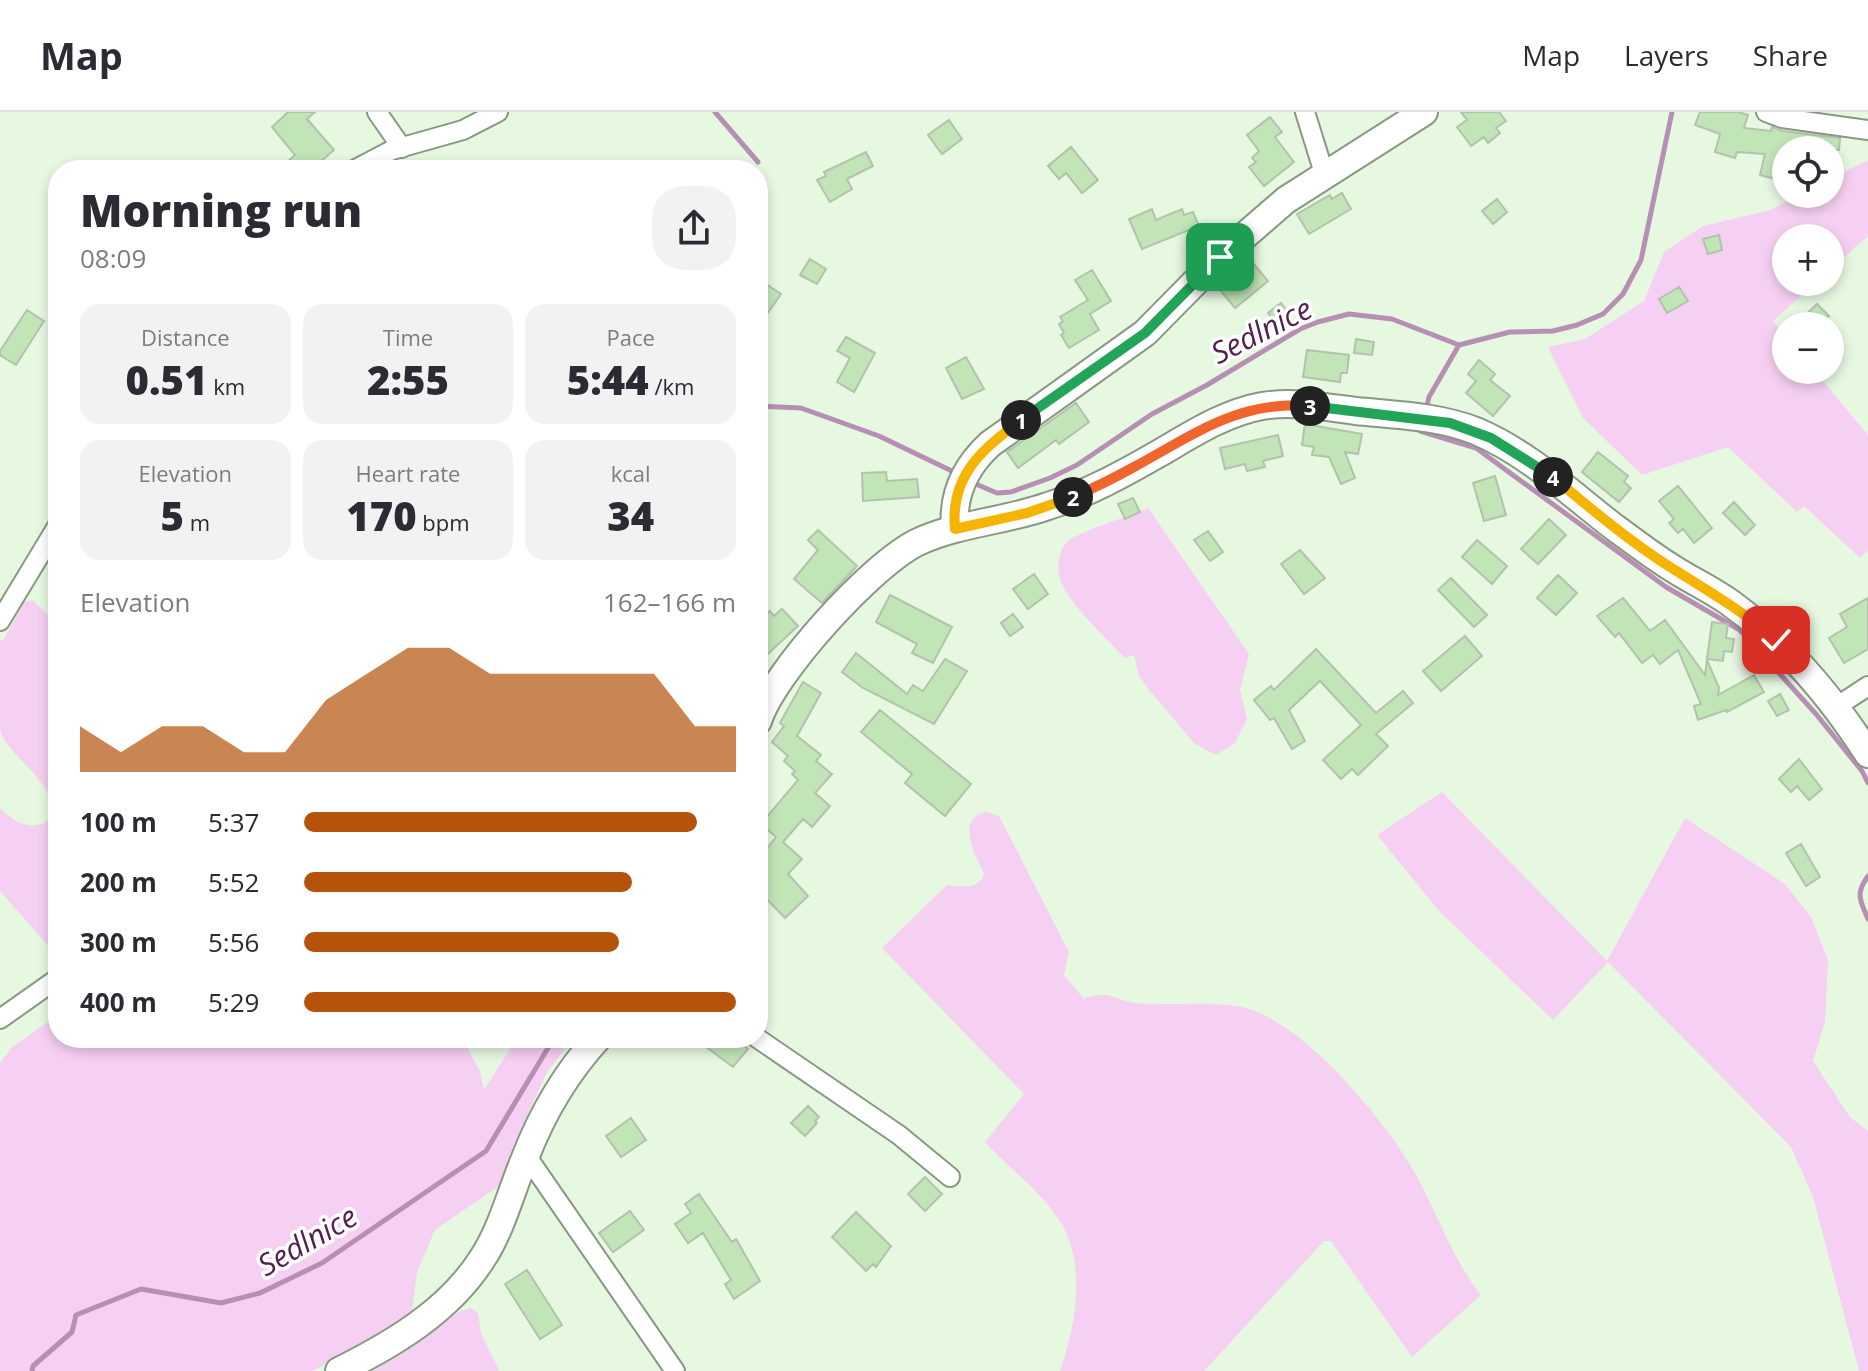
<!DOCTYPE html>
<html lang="en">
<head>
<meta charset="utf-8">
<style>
  :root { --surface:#fff; --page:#f2f2f3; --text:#2b2b33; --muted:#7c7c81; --line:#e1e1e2; --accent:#b45309 }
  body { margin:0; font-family:"Open Sans",sans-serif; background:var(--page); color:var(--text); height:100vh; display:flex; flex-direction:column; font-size:30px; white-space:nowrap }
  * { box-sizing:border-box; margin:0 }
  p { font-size:26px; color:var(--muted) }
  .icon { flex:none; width:44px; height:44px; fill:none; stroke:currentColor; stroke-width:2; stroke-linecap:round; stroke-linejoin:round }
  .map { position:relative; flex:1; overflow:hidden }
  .side { position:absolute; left:48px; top:48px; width:720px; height:888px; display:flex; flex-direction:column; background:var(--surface); border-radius:32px; box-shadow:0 4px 12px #0003 }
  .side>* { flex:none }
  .buttons { position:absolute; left:1772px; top:24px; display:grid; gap:16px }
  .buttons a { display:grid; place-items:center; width:72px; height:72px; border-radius:50%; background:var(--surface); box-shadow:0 4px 12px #0003; font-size:40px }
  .pin { position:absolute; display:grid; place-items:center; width:68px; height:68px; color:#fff; margin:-34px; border-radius:16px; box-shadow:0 4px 12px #0006 }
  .km { position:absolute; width:40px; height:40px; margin:-20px; border-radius:50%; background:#222; color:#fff; font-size:22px; line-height:40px; text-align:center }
  .round { display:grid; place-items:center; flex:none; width:84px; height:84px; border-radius:32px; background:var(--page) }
  .headline { display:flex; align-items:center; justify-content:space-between; height:136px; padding:0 32px }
  h1 { font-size:44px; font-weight:800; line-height:60px }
  .metrics { display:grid; grid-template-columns:repeat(3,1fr); gap:12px; height:136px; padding:8px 32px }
  .metrics div { display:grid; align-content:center; border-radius:20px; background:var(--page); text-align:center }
  .metrics b { font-size:40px; font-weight:800 }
  .metrics small { font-size:22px; font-weight:400 }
  .metrics p { font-size:22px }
  .chart { height:224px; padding:16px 32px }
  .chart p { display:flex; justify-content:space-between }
  .chart svg { width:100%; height:144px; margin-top:8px; fill:var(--accent); opacity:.7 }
  ul { padding:0 32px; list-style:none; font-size:26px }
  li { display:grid; grid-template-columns:128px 96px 1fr; align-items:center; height:60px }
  li i { height:20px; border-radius:10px; background:var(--accent) }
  header { display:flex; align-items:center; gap:48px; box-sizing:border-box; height:112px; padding:0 40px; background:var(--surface); border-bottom:2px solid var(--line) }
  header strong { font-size:38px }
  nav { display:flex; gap:44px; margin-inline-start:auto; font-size:28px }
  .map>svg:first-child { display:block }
</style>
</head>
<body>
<header>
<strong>Map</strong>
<nav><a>Map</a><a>Layers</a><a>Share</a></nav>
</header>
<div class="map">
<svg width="1868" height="1259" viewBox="0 0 1868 1259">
  <rect width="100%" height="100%" fill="#e7f8e1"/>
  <path fill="#f6d0f2" d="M 1868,48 L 1868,124 L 1830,158 L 1830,126 L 1786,126 L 1786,170 L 1816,170 L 1773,209 L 1786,225 L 1786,258 L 1814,258 L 1868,323 L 1868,438 L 1860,446 L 1804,394 L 1797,400 L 1728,335 L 1642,363 L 1583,306 L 1548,235 L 1585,227 L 1644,189 L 1664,140 L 1703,114 L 1770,98 L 1801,82 L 1830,82 L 1830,67 Z
    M 1148,396 L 1249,542 L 1240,578 L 1247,607 L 1235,631 L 1216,643 L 1195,632 L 1150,579 L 1139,564 L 1134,543 L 1125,546 C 1108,528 1070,493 1061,470 C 1056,459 1058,437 1068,429 C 1083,418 1128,405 1148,396 Z
    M 25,489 L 34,489 L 58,514 L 58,647 L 54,651 L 56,653 L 58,651 L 58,804 L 53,814 L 58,819 L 58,845 L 0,779 L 0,696 C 13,709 27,718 45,711 C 73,680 4,644 0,617 C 0,591 0,556 0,529 L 4,527 Z
    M 1442,680 L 1607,849 L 1685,706 L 1785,772 L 1811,805 L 1828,848 L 1825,910 L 1813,949 L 1850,1005 L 1868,1019 L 1868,1259 L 1859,1259 L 1813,1085 L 1791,1035 L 1608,850 L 1553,908 L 1440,800 L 1377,723 Z
    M 986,700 L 999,704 L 1069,840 L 1064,863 L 1084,887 C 1107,879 1107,884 1130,890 C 1142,893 1154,892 1166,892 C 1192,892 1221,890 1246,896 C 1307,912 1396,1020 1423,1076 C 1442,1114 1455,1150 1481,1183 L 1412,1245 L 1331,1129 L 1324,1129 L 1204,1259 L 1060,1259 C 1076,1213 1088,1147 1057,1105 C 1038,1077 1008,1055 985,1030 L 1024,982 L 882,836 L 947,773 C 962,775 980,778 984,761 C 975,744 955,706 986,700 Z
    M 58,903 L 58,926 L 469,926 L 468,937 L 480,959 L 484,978 L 517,926 L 573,926 L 546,962 L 512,1037 L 499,1074 L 435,1118 L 417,1160 L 412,1199 L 368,1230 L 312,1259 L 0,1259 L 0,951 L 12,935 Z
    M 471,1196 L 478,1201 L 481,1221 L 499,1259 L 373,1259 L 412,1235 L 460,1199 Z"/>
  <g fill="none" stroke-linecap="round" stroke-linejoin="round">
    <path stroke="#b88fb4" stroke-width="5" d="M 715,0 L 758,50
      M 758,294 L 801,296 L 879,324 L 956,361
      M 1426,298 L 1429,285 L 1459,233
      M 1421,315 L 1420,319 L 1476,336 L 1666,475 L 1740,518 L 1816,602 L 1862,659 L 1868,671
      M 971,370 L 997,381 L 1011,380 L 1050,366 L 1077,353 L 1152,302 L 1207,273 L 1300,217 L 1318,210 L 1349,202 L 1392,207 L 1459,233 L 1510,220 L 1553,219 L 1577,213 L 1603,202 L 1623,182 L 1641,148 L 1672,0
      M 1868,764 C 1855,782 1860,788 1868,807
      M 32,1259 L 33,1254 L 72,1220 L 76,1203 L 141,1177 L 221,1191 L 260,1181 L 322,1151 L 486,1039 L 554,926"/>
  </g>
  <path fill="#c2e5b7" stroke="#b2c2ad" stroke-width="2" d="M 288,0 L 315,0 L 307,7 L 334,38 L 311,58 L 292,58 L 286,51 L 295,43 L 272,15 Z
    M 1461,0 L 1499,0 L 1506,9 L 1496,16 L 1500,21 L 1488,31 L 1484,25 L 1471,34 L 1457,15 L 1467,8 Z
    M 1700,0 L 1738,0 L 1748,3 L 1744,16 L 1771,19 L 1772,15 L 1782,19 L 1840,26 L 1839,38 L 1786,38 L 1786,48 L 1777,48 L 1775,67 L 1760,63 L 1765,42 L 1737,40 L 1735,46 L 1715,40 L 1720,22 L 1695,13 Z
    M 1270,5 L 1282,20 L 1275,25 L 1294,50 L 1264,74 L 1249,55 L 1256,50 L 1252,46 L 1259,39 L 1247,23 Z
    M 949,8 L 962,27 L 942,42 L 928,23 Z
    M 1071,35 L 1098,68 L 1082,81 L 1066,61 L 1059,67 L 1048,54 Z
    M 866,40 L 873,54 L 847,67 L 852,77 L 830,90 L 817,68 L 826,64 L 824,60 Z
    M 1342,81 L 1351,97 L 1309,122 L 1297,102 L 1330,83 L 1332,87 Z
    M 1497,87 L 1507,100 L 1493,112 L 1482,99 Z
    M 1152,97 L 1156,108 L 1182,97 L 1184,103 L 1193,100 L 1199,114 L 1142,137 L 1129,107 Z
    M 1719,123 L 1722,138 L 1708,142 L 1703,127 Z
    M 810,147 L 826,157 L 817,172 L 800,163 Z
    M 1253,151 L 1268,169 L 1235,196 L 1220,178 Z
    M 1092,158 L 1111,189 L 1090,202 L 1099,218 L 1069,236 L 1061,223 L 1064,221 L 1059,212 L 1063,209 L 1060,205 L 1088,188 L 1075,168 Z
    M 763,170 L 781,182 L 758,215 L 758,177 Z
    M 1679,175 L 1688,189 L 1667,201 L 1659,187 Z
    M 1281,191 L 1289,201 L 1276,211 L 1268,201 Z
    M 1817,192 L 1829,204 L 1819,214 L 1794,214 Z
    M 27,198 L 44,209 L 16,253 L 0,243 L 0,239 Z
    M 846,225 L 875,241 L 854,280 L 837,270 L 850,246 L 837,239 Z
    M 1356,227 L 1374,230 L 1372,243 L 1354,241 Z
    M 1307,238 L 1349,243 L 1347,261 L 1341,261 L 1340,270 L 1303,265 Z
    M 966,245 L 984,277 L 962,287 L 946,256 Z
    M 1479,248 L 1495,262 L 1490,268 L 1510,284 L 1493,304 L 1466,281 L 1476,269 L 1468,262 Z
    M 1076,291 L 1089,310 L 1059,332 L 1056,328 L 1018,356 L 1007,340 Z
    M 1305,312 L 1362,322 L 1358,342 L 1345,340 L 1355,366 L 1341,372 L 1329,345 L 1312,343 L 1314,335 L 1302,333 Z
    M 1278,323 L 1283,344 L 1263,349 L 1265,355 L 1247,359 L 1245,352 L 1225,357 L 1220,336 Z
    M 1598,340 L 1628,364 L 1624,370 L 1631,376 L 1619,390 L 1582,360 Z
    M 886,360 L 887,369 L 917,367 L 919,385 L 863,389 L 862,361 Z
    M 1495,364 L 1506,403 L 1484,409 L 1473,371 Z
    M 1678,374 L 1712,416 L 1694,431 L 1683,417 L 1678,421 L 1669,411 L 1674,407 L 1659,389 Z
    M 1133,386 L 1140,400 L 1125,407 L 1118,392 Z
    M 1734,390 L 1755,413 L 1745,423 L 1723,401 Z
    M 1549,407 L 1566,423 L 1538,452 L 1521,437 Z
    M 818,418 L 857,454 L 822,491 L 794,467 L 818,438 L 808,428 Z
    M 1208,419 L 1223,440 L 1210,449 L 1194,428 Z
    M 1477,428 L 1507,454 L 1492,472 L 1462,445 Z
    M 1300,438 L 1325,466 L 1304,482 L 1281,452 Z
    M 1034,462 L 1048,482 L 1028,497 L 1013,477 Z
    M 1558,463 L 1577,481 L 1556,503 L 1537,486 Z
    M 1451,466 L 1487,503 L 1474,515 L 1438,478 Z
    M 890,483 L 952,515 L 933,551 L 912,541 L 917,532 L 876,510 Z
    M 1623,486 L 1650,519 L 1665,508 L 1705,563 L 1707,548 L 1719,576 L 1718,583 L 1754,563 L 1764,580 L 1727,600 L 1726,598 L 1698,608 L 1694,594 L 1701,592 L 1678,538 L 1660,552 L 1653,543 L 1642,551 L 1619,521 L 1615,525 L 1597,504 Z
    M 1868,486 L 1868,537 L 1844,551 L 1829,526 L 1847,515 L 1840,502 Z
    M 782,497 L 798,514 L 758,551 L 758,510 L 770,499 L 774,504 Z
    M 1013,502 L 1023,515 L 1010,524 L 1001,511 Z
    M 1712,510 L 1728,512 L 1726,526 L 1734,527 L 1732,540 L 1724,539 L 1723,549 L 1707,547 Z
    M 1465,524 L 1482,544 L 1441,579 L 1423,559 Z
    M 1316,537 L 1376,601 L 1403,579 L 1413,591 L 1376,622 L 1388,634 L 1358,663 L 1352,657 L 1341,667 L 1323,648 L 1361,613 L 1320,569 L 1289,598 L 1305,629 L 1292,637 L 1274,606 L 1270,608 L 1254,588 L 1271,574 L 1274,578 Z
    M 856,541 L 907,582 L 913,573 L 923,579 L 945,547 L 967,559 L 934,612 L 863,576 L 842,560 Z
    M 803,570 L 821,581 L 797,624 L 821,643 L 816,649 L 832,662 L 815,681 L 830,694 L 812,715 L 803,707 L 783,730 L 802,747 L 788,762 L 808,784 L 785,806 L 758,778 L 758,748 L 776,725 L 761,712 L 798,668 L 792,662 L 795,659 L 784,649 L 788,644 L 772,630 L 784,614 L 780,611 Z
    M 1780,582 L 1789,598 L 1777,604 L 1768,589 Z
    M 880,598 L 971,672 L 945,704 L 905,671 L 912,662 L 861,620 Z
    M 1799,647 L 1822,677 L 1809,688 L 1797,674 L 1791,680 L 1779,667 Z
    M 1801,732 L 1820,765 L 1806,774 L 1786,741 Z
    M 694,926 L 734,926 L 748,937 L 733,955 Z
    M 808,994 L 819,1005 L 815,1009 L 817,1011 L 805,1024 L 791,1011 Z
    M 631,1006 L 646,1028 L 621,1045 L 606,1024 Z
    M 925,1065 L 942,1082 L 925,1099 L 908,1082 Z
    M 699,1082 L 732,1130 L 736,1127 L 760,1169 L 734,1187 L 725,1172 L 731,1168 L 703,1121 L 688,1131 L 675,1112 L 691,1101 L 685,1092 Z
    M 630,1099 L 644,1118 L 613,1140 L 599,1121 Z
    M 856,1100 L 891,1134 L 876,1155 L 873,1152 L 866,1159 L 832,1125 Z
    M 527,1158 L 562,1213 L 540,1227 L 505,1172 Z"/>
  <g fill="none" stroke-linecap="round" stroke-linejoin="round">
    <g stroke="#889883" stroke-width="22">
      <path id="street" d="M 377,0 L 402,36
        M 1305,0 L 1324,61
        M 1766,0 L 1782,6 L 1868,18
        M 354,58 L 392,38 L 463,18 L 498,0
        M 0,509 L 58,413
        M 1836,595 L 1868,574
        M 0,907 L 58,866
        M 757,926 L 899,1023 L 950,1065
        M 526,1043 L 675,1259"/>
    </g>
    <g stroke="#889883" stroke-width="30">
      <path id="secondary" d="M 955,417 C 952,383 965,355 990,332 L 1145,221 L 1220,145 L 1286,88 L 1424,0
        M 758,609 C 773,561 872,452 918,430 C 959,411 1006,409 1048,394 C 1087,382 1123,362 1158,342 C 1191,323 1224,301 1262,294 C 1293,289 1325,295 1356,299 C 1396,303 1438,304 1476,319 C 1528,341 1570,381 1614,415 C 1632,428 1650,442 1669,454 C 1690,468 1713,478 1733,493 C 1787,532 1832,586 1868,642
        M 339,1259 C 393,1232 449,1199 482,1147 C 502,1117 511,1079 525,1046 C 542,1002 566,961 598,926"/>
    </g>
    <use href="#street" stroke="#fff" stroke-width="18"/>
    <use href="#secondary" stroke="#fff" stroke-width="26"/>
  </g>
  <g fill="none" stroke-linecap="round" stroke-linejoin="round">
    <g stroke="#fff" stroke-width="16">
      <path id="split-1" d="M 1021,308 L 1145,221 L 1220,145"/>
    </g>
    <g stroke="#fff" stroke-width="16">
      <path id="split-2" d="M 1021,308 C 982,338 950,363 955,417 L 1027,401 L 1073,385"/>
    </g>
    <g stroke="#fff" stroke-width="16">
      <path id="split-3" d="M 1073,385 C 1094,376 1114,366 1134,355 C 1193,323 1239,288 1310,294"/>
    </g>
    <g stroke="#fff" stroke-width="16">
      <path id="split-4" d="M 1310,294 L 1450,311 L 1491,326 L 1553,365"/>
    </g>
    <g stroke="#fff" stroke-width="16">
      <path id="split-5" d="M 1553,365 C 1590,396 1629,429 1670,455 C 1707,478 1743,499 1776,528"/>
    </g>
    <use href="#split-1" stroke="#22a559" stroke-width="10"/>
    <use href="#split-2" stroke="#f5b400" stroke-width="10"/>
    <use href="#split-3" stroke="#f0652b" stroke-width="10"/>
    <use href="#split-4" stroke="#22a559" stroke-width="10"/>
    <use href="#split-5" stroke="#f5b400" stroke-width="10"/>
  </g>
  <g text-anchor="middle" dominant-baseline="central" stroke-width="7" stroke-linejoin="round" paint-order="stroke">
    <g font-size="30" font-style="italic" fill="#532050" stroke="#fff">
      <text transform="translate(1261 218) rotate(-27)">Sedlnice</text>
      <text transform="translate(307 1128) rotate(-30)">Sedlnice</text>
    </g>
  </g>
</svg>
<div class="buttons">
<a><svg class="icon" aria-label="locate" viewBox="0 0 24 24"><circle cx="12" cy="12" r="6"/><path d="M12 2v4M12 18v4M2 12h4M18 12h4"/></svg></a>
<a>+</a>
<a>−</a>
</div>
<div class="pin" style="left:1220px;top:145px;background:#1e9e55"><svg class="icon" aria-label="arrive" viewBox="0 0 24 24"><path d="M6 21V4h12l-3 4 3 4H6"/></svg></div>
<div class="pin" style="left:1776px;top:528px;background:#d93025"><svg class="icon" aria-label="check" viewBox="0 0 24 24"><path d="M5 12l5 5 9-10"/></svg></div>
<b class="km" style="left:1021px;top:308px">1</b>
<b class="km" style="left:1073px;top:385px">2</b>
<b class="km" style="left:1310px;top:294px">3</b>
<b class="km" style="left:1553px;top:365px">4</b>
<section class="side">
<div class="headline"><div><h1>Morning run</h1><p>08:09</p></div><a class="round"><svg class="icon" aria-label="share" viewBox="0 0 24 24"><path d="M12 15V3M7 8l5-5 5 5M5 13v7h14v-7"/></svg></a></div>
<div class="metrics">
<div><p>Distance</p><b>0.51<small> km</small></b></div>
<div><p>Time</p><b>2:55</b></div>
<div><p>Pace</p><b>5:44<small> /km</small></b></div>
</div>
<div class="metrics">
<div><p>Elevation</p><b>5<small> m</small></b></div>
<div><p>Heart rate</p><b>170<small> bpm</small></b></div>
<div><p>kcal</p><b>34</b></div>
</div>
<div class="chart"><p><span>Elevation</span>162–166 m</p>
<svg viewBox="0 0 160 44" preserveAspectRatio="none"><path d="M0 44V30L10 38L20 30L30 30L40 38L50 38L60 22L70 14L80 6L90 6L100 14L110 14L120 14L130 14L140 14L150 30L160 30V44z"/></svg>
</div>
<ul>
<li><b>100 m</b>5:37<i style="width:91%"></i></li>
<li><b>200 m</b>5:52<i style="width:76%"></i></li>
<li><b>300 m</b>5:56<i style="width:73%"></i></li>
<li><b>400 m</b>5:29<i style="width:100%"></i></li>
</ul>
</section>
</div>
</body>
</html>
